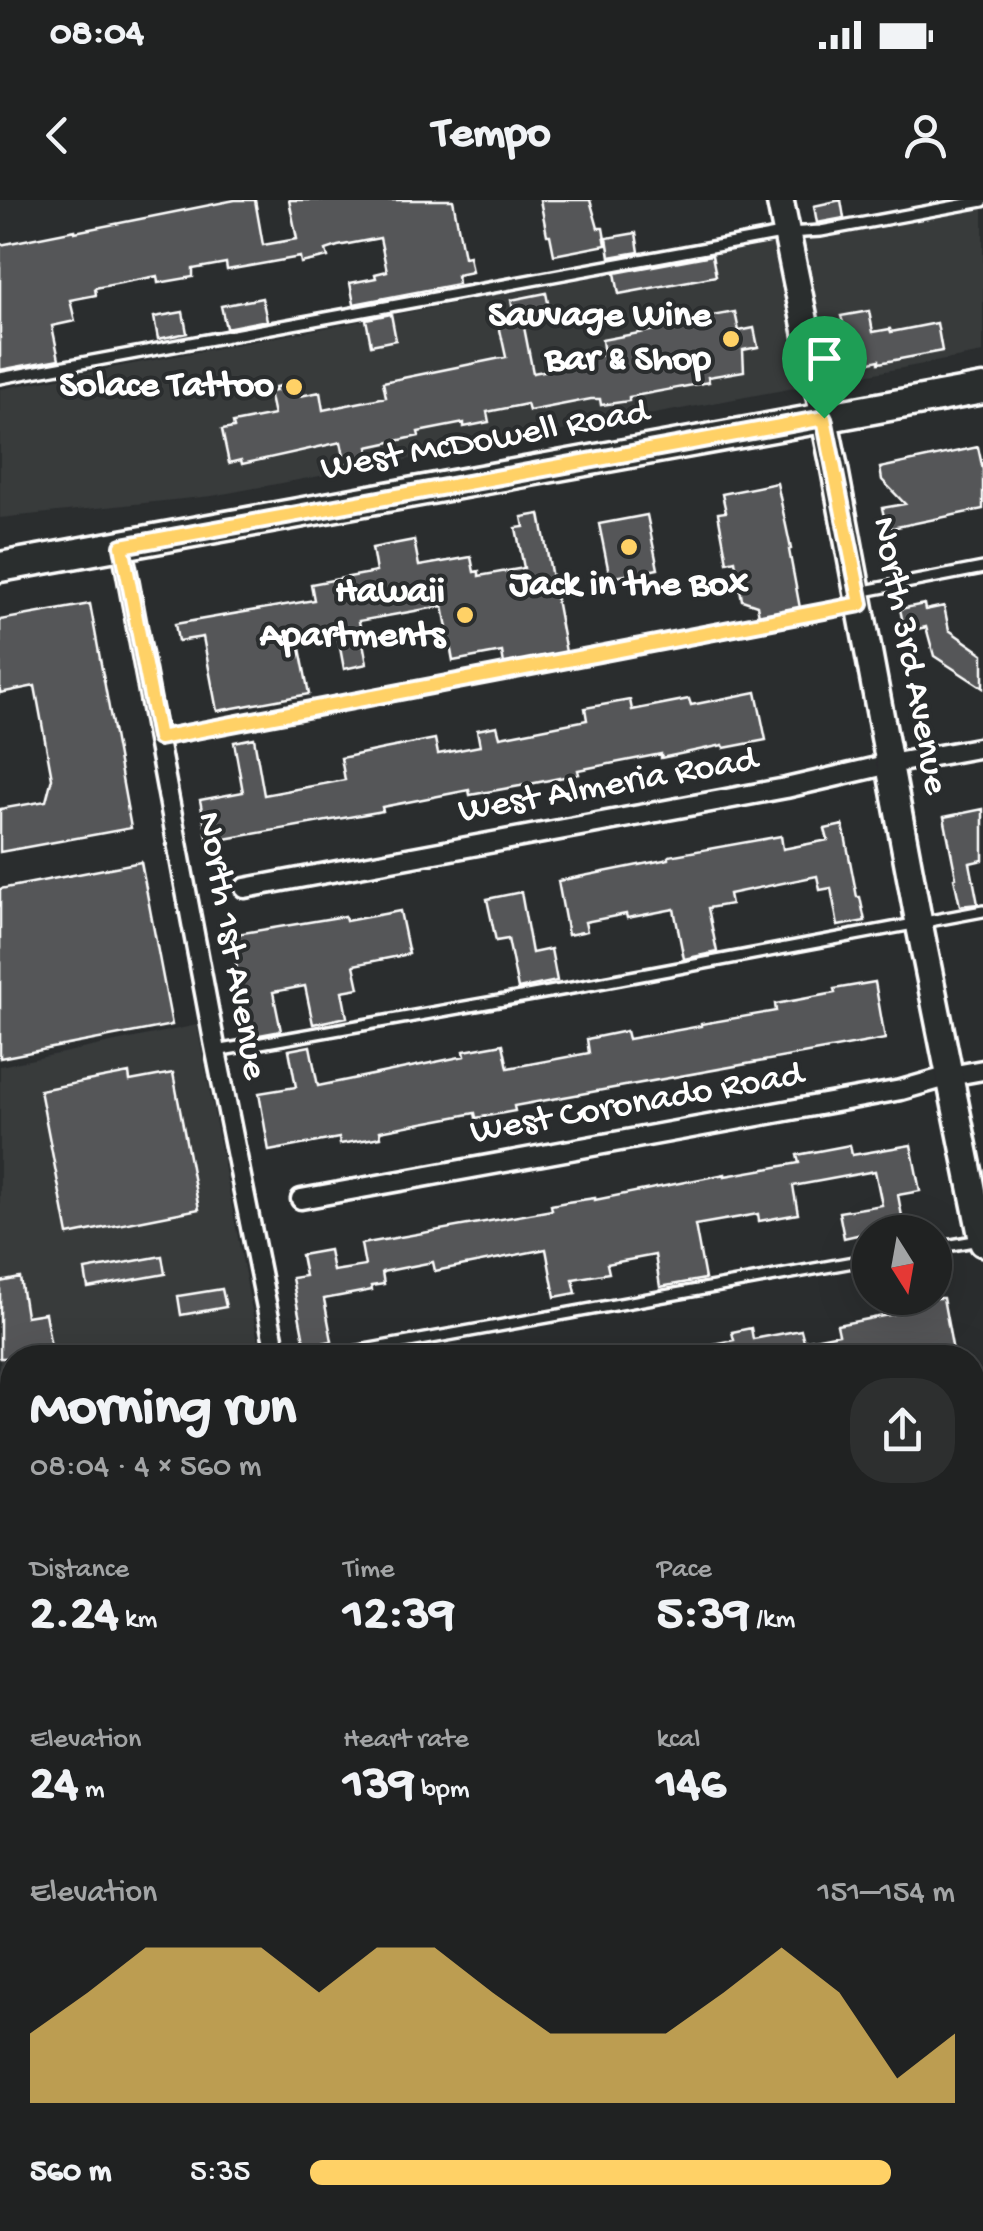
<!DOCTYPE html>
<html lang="en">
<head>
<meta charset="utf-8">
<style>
  :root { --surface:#202222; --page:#2d2f2f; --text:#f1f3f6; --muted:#a2a4a5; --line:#3d3f40; --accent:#ffd166 }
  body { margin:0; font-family:"Gochi Hand",sans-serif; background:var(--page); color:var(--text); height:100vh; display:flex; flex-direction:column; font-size:38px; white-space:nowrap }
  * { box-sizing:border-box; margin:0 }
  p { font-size:32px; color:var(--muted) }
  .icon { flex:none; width:55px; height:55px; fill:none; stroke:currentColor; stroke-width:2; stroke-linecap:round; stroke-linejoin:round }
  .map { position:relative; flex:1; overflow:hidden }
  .drawer { position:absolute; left:0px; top:1145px; width:985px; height:888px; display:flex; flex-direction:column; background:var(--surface); border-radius:40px 40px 0 0; box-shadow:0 10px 40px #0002,0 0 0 2px var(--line) }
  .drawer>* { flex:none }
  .needle { width:65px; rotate:169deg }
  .controls { position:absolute; left:852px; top:1015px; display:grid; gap:20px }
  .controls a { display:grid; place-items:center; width:100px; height:100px; border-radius:50%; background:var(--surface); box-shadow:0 10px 40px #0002,0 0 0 2px var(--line); font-size:50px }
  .pin { position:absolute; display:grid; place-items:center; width:85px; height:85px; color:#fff; margin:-102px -42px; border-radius:50% 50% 50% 0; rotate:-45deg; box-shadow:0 0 10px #0007 }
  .pin .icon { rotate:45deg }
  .round { display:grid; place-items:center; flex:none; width:105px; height:105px; border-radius:40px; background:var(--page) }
  .overview { display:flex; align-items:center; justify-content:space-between; height:170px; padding:0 30px }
  h1 { font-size:55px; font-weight:700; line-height:75px }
  .metrics { display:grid; grid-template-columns:repeat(3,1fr); gap:15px; height:170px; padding:10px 30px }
  .metrics div { display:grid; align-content:center }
  .metrics b { font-size:50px; font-weight:700 }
  .metrics small { font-size:28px; font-weight:400 }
  .metrics p { font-size:28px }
  .chart { height:280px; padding:20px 30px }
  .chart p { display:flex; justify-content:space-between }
  .chart svg { width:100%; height:180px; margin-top:10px; fill:var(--accent); opacity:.7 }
  ul { padding:0 30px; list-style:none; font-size:32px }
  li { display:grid; grid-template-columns:160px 120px 1fr; align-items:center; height:75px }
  li i { height:25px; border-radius:12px; background:var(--accent) }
  .status { display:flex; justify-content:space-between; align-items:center; height:70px; padding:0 50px; background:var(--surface); direction:ltr }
  .status svg { height:28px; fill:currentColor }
  header { display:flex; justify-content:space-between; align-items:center; height:130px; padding:0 30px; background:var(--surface); font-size:45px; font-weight:700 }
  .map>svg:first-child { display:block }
</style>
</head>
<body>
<div class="status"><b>08:04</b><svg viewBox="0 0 49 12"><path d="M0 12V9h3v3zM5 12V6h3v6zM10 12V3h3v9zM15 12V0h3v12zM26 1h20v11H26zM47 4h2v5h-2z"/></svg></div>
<header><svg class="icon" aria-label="back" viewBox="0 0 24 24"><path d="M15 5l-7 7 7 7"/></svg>Tempo<svg class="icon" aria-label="person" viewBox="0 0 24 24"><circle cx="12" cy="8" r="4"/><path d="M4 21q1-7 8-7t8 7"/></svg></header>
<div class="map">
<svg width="983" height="2031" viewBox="0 0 983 2031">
  <rect width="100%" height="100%" fill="#2a2d2e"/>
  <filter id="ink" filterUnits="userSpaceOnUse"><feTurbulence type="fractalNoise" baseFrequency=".01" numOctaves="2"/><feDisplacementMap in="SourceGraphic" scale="20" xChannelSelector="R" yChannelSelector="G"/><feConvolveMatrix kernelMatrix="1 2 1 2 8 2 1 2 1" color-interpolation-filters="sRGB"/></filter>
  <g filter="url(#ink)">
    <path fill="#373a3b" d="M 983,4 L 983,153 L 212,296 L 0,318 L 0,189 Z
      M 197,825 L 261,1157 L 12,1158 L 12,1709 L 0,1711 L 0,866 Z
      M 12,1886 L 12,2020 L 443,2020 L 445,2031 L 0,2031 L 0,1888 Z"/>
    <path fill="#414445" stroke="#a0a2a2" stroke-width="2.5" d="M 0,1451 L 12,1460 L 12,1697 L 0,1699 Z"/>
    <path fill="#555758" stroke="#fff" stroke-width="2.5" d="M 235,0 L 255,0 L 263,45 L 297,39 L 289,0 L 453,0 L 464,57 L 469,56 L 472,72 L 457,75 L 458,84 L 354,104 L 350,83 L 376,78 L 375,74 L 387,71 L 380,38 L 338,46 L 326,50 L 328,57 L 301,63 L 300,57 L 227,70 L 226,63 L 193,69 L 193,77 L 158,83 L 157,76 L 95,88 L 96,95 L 70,100 L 75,121 L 52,126 L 59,159 L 0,170 L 0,45 L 75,30 L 75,32 Z
      M 540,0 L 590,0 L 598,28 L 603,28 L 606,45 L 554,55 L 550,35 L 547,35 Z
      M 841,0 L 844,18 L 817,23 L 814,6 Z
      M 636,33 L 639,52 L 610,57 L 607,38 Z
      M 712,55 L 716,76 L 619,94 L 615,73 Z
      M 546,93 L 551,117 L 523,122 L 533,173 L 585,163 L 584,158 L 604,155 L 602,140 L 702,121 L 701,118 L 735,112 L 739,131 L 754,128 L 758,147 L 743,150 L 744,171 L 708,177 L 709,182 L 629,197 L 629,201 L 601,205 L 600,199 L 591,199 L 529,211 L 527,204 L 487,212 L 489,222 L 464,227 L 464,223 L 418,232 L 419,236 L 368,247 L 371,265 L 347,270 L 341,242 L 242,264 L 241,260 L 229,263 L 222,230 L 234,228 L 233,223 L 274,215 L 269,192 L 276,191 L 275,187 L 298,183 L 300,196 L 320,192 L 323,210 L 386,197 L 383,182 L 506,157 L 499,125 L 515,122 L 511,100 Z
      M 262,98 L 267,120 L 226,128 L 221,106 Z
      M 869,111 L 873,132 L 890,129 L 891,132 L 937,123 L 942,151 L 879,163 L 879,160 L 852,166 L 848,146 L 845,146 L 841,127 L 844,126 L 841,116 Z
      M 183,112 L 187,133 L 158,139 L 154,117 Z
      M 391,114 L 396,140 L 371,145 L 366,119 Z
      M 978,247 L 983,270 L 983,309 L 887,329 L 882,308 L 905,304 L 882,280 L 880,268 Z
      M 777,283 L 791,349 L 789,350 L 800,408 L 759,416 L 757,405 L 742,400 L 735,360 L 727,362 L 718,313 L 726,312 L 722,294 Z
      M 540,314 L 566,452 L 504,464 L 502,452 L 453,461 L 443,406 L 359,421 L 367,464 L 344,469 L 336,426 L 297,433 L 309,494 L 217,511 L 203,437 L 178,441 L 175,424 L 314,400 L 311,384 L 376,372 L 372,348 L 414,340 L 419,366 L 471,357 L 474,372 L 479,371 L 479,376 L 524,368 L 516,328 L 524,327 L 522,317 Z
      M 647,315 L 658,369 L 610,378 L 599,324 Z
      M 90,404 L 131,628 L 0,652 L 0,609 L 46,601 L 52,578 L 35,486 L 0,493 L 0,420 Z
      M 924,404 L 925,410 L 944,406 L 949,430 L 983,454 L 983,488 L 934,456 L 926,427 L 905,432 L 900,409 Z
      M 756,492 L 766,540 L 724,548 L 723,545 L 661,558 L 661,554 L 578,570 L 579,574 L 520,586 L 470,595 L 469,590 L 382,607 L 383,611 L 208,642 L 200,600 L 243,592 L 234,542 L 254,538 L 264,595 L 345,580 L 341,558 L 384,549 L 435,539 L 438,554 L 480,546 L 477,530 L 497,526 L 500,537 L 587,520 L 585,508 L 630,500 L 632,510 L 689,499 L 691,505 Z
      M 983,609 L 983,660 L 970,663 L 978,704 L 960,706 L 954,678 L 956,677 L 944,617 Z
      M 843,625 L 857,697 L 860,697 L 865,721 L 838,726 L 831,688 L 820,690 L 817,676 L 729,694 L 731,704 L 708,708 L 717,752 L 684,759 L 674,709 L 627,718 L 626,714 L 585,722 L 587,731 L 568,735 L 558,681 L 669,659 L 669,656 L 781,636 L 783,649 L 828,640 L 825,629 Z
      M 141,662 L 172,825 L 0,858 L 0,689 Z
      M 521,692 L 532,753 L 551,749 L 557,781 L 518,789 L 508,739 L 496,741 L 487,699 Z
      M 400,711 L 409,754 L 354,765 L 359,788 L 342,791 L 347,817 L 313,824 L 305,786 L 273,792 L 281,831 L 249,837 L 231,735 L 345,716 L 346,721 Z
      M 875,782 L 885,839 L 514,906 L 515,911 L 476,918 L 475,913 L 380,931 L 381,937 L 340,944 L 339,938 L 269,951 L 259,893 L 296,887 L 289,850 L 310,846 L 318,886 L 465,856 L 464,851 L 503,844 L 508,868 L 589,853 L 587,839 L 626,831 L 628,839 L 701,826 L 701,824 L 776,811 L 775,804 L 835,793 L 834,789 Z
      M 129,873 L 130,881 L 173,873 L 199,1009 L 68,1035 L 40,890 Z
      M 850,945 L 852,955 L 911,945 L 920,991 L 898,995 L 905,1032 L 870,1032 L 844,1038 L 839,1012 L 882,1005 L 875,971 L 793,986 L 798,1014 L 759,1021 L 758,1014 L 695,1025 L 705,1079 L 660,1087 L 655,1055 L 607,1064 L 609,1073 L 573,1079 L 576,1093 L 555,1097 L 546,1049 L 435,1071 L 433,1062 L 382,1072 L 384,1084 L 371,1086 L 372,1090 L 324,1099 L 332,1141 L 305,1146 L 292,1078 L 305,1076 L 301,1055 L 329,1050 L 333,1071 L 365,1066 L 361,1044 L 552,1010 L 551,1005 L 567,1002 L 595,998 L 595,1000 L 725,974 L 725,976 L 799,963 L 797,955 Z
      M 162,1056 L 165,1074 L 88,1088 L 85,1070 Z
      M 20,1078 L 26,1116 L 45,1113 L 53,1158 L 0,1158 L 0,1082 Z
      M 222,1089 L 226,1107 L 181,1115 L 178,1096 Z
      M 912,1098 L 943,1098 L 953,1151 L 920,1158 L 689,1158 L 689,1149 L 734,1140 L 732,1132 L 751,1128 L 753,1139 L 801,1130 L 804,1141 L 839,1134 L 837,1125 L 899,1113 L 897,1101 Z"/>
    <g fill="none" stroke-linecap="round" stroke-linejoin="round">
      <g stroke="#fff" stroke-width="16">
        <path id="lane" d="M 0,178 L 787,33 L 821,31 L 983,1
          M 859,392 L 983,368
          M 159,538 L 858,405
          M 216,851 L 572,788 L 983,711
          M 935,1048 L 980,1040
          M 320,1158 L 870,1059
          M 972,1359 L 983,1357
          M 972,1769 L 983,1767"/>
      </g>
      <g stroke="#fff" stroke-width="25">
        <path id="street" d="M 122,347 L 214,841 L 277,1158
          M 245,688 L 786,588 L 890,564 L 983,547
          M 301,999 L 901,890 L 950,876 L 983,870
          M 972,1196 L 983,1195
          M 0,1229 L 12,1227
          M 972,1558 L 983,1556
          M 0,1725 L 12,1723
          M 972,1981 L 983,1979
          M 443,2020 L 445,2031
          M 689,2031 L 751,2020"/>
      </g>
      <g stroke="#fff" stroke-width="32">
        <path id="secondary" d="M 780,0 L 834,266 L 919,723 L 983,1043"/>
      </g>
      <g stroke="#fff" stroke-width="35">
        <path id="primary" d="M 0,367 L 983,189"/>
      </g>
      <use href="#lane" stroke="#2a2d2e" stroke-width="9"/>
      <use href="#street" stroke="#2a2d2e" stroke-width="18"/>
      <use href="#secondary" stroke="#2a2d2e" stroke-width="25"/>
      <use href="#primary" stroke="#2a2d2e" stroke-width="28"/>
    </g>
  </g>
  <g fill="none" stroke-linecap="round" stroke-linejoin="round" filter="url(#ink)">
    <g stroke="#fff" stroke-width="20">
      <path id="route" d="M 824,218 L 861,404 L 159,538 L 122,346 Z"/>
    </g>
    <use href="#route" stroke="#ffd166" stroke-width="12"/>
  </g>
  <g fill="#ffd166" stroke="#2a2d2e" stroke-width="4">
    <circle cx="731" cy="139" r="10"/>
    <circle cx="294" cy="187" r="10"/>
    <circle cx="629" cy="347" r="10"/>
    <circle cx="465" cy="415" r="10"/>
  </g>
  <g text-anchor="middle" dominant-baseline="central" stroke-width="8" stroke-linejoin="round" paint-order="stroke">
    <g font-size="38" font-weight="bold" fill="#fff" stroke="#2a2d2e" text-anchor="end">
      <text x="711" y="117">Sauvage Wine<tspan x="711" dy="44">Bar &amp; Shop</tspan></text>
      <text x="274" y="187">Solace Tattoo</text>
      <text x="629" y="386" text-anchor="middle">Jack in the Box</text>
      <text x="445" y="393">Hawaii<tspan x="445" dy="44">Apartments</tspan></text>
    </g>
    <g font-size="38" fill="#fff" stroke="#2a2d2e">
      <text transform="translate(485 242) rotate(-10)">West McDowell Road</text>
      <text transform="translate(908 456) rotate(79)">North 3rd Avenue</text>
      <text transform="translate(608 587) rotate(-10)">West Almeria Road</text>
      <text transform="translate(230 746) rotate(80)">North 1st Avenue</text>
      <text transform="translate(637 905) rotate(-10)">West Coronado Road</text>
    </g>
  </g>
</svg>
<div class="controls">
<a><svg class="needle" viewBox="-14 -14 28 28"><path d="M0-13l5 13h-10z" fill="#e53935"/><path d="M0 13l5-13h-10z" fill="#a2a4a5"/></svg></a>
</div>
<div class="pin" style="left:824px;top:218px;background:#1e9e55"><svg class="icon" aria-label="arrive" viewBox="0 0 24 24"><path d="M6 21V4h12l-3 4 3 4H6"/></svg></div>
<section class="drawer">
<div class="overview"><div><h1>Morning run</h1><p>08:04 · 4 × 560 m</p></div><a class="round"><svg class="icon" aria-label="share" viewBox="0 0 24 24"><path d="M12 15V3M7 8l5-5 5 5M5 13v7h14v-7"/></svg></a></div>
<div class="metrics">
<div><p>Distance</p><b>2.24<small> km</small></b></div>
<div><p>Time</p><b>12:39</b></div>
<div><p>Pace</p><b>5:39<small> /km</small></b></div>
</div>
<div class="metrics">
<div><p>Elevation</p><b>24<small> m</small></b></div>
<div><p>Heart rate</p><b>139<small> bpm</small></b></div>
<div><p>kcal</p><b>146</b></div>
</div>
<div class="chart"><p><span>Elevation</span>151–154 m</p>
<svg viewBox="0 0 160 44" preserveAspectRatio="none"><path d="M0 44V27L10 17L20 6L30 6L40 6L50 17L60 6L70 6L80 17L90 27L100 27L110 27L120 17L130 6L140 17L150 38L160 27V44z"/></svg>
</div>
<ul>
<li><b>560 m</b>5:35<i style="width:90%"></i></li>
</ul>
</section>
</div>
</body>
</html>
